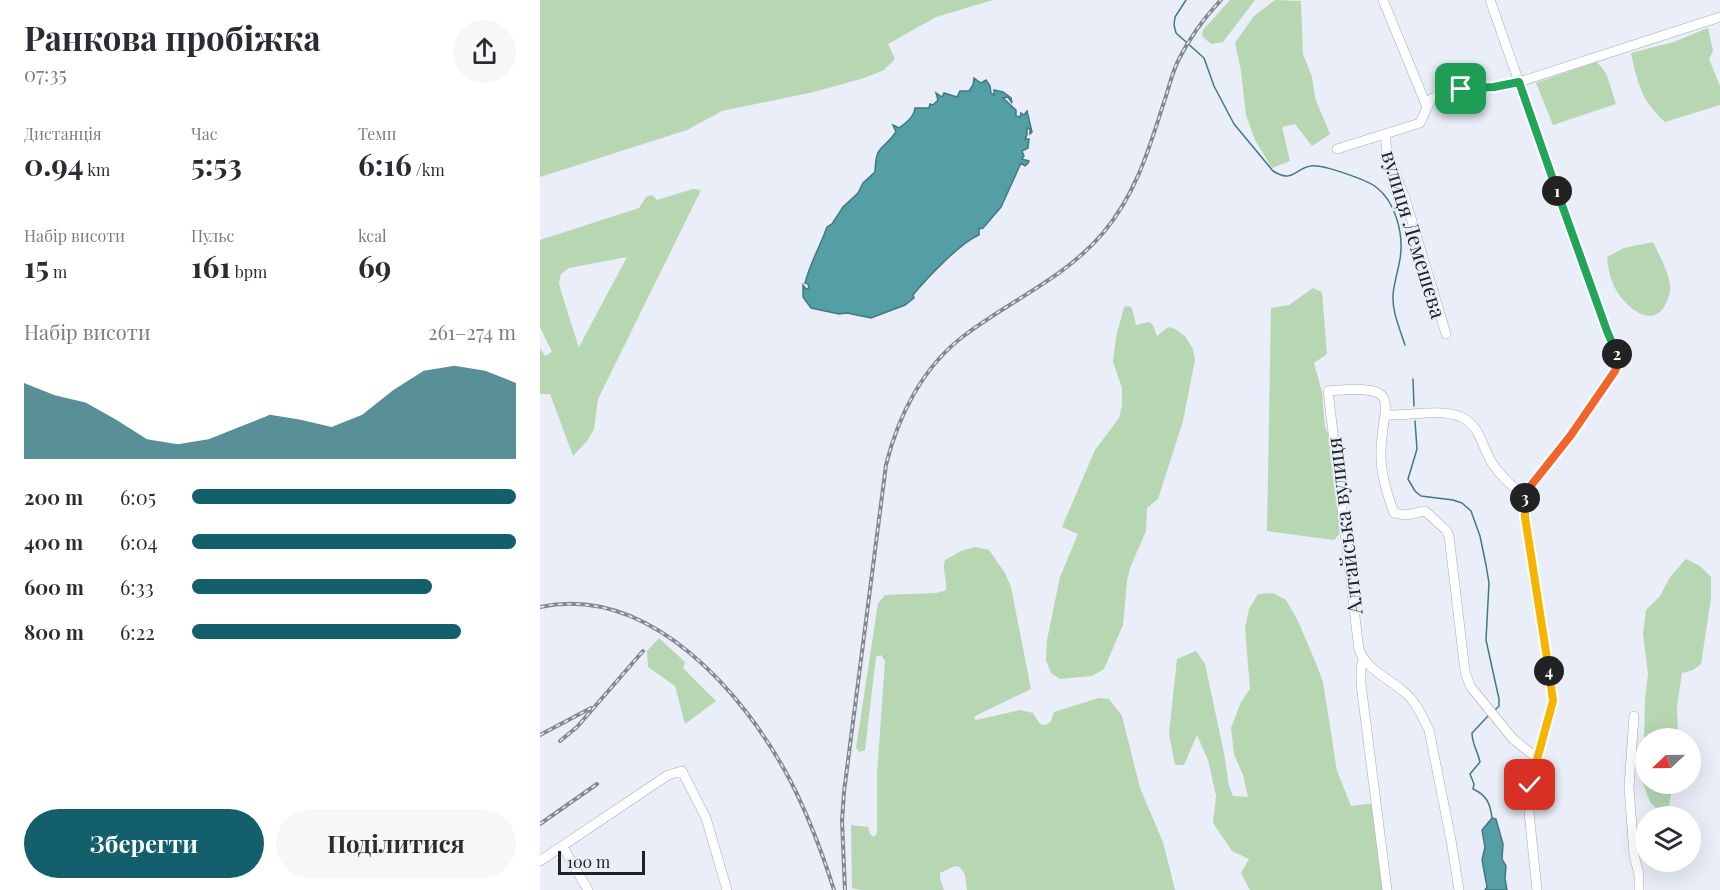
<!DOCTYPE html>
<html lang="uk">
<head>
<meta charset="utf-8">
<style>
  :root { --surface:#fff; --page:#f7f7f7; --text:#2b2b33; --muted:#7c7c81; --accent:#13606c }
  body { margin:0; font-family:"Playfair Display",serif; background:var(--page); color:var(--text); height:100vh; display:flex; flex-direction:column; font-size:22px; white-space:nowrap }
  * { box-sizing:border-box; margin:0 }
  p { font-size:20px; color:var(--muted) }
  .icon { flex:none; width:33px; height:33px; fill:none; stroke:currentColor; stroke-width:2; stroke-linecap:round; stroke-linejoin:round }
  .map { position:relative; flex:1; overflow:hidden }
  .drawer { display:flex; flex-direction:column; background:var(--surface); width:540px }
  .drawer>* { flex:none }
  .needle { width:39px; rotate:248deg }
  .buttons { position:absolute; left:1095px; top:728px; display:grid; gap:12px }
  .buttons a { display:grid; place-items:center; width:66px; height:66px; border-radius:50%; background:var(--surface); box-shadow:0 6px 24px #0002; font-size:30px }
  .scale { position:absolute; left:18px; bottom:15px; width:87px; box-sizing:border-box; padding-left:6px; border:3px solid #202226; border-top:0; font-size:16px; line-height:21px; white-space:nowrap; color:#202226; -webkit-text-stroke:4px #e9eef8; paint-order:stroke }
  .pin { position:absolute; display:grid; place-items:center; width:51px; height:51px; color:#fff; margin:-26px; border-radius:12px; box-shadow:0 3px 9px #0006 }
  .km { position:absolute; width:30px; height:30px; margin:-15px; border-radius:50%; background:#222; color:#fff; font-size:16px; line-height:30px; text-align:center }
  .round { display:grid; place-items:center; flex:none; width:63px; height:63px; border-radius:32px; background:var(--page) }
  .headline { display:flex; align-items:center; justify-content:space-between; height:102px; padding:0 24px }
  h1 { font-size:33px; font-weight:700; line-height:45px }
  .metrics { display:grid; grid-template-columns:repeat(3,1fr); gap:9px; height:102px; padding:6px 24px }
  .metrics div { display:grid; align-content:center }
  .metrics b { font-size:30px; font-weight:700 }
  .metrics small { font-size:16px; font-weight:400 }
  .metrics p { font-size:16px }
  .chart { height:168px; padding:12px 24px }
  .chart p { display:flex; justify-content:space-between }
  .chart svg { width:100%; height:108px; margin-top:6px; fill:var(--accent); opacity:.7 }
  .primary-button { display:flex; gap:12px; margin-top:auto; padding:12px 24px }
  .primary-button a { flex:1; height:69px; border-radius:36px; background:var(--accent); color:#fff; font-size:24px; font-weight:700; line-height:69px; text-align:center }
  .primary-button a+a { background:var(--page); color:var(--text) }
  ul { padding:0 24px; list-style:none; font-size:20px }
  li { display:grid; grid-template-columns:96px 72px 1fr; align-items:center; height:45px }
  li i { height:15px; border-radius:8px; background:var(--accent) }
  main { display:flex; flex:1; min-height:0 }
  .map>svg:first-child { display:block }
</style>
</head>
<body>
<main>
<section class="drawer">
<div class="headline"><div><h1>Ранкова пробіжка</h1><p>07:35</p></div><a class="round"><svg class="icon" aria-label="share" viewBox="0 0 24 24"><path d="M12 15V3M7 8l5-5 5 5M5 13v7h14v-7"/></svg></a></div>
<div class="metrics">
<div><p>Дистанція</p><b>0.94<small> km</small></b></div>
<div><p>Час</p><b>5:53</b></div>
<div><p>Темп</p><b>6:16<small> /km</small></b></div>
</div>
<div class="metrics">
<div><p>Набір висоти</p><b>15<small> m</small></b></div>
<div><p>Пульс</p><b>161<small> bpm</small></b></div>
<div><p>kcal</p><b>69</b></div>
</div>
<div class="chart"><p><span>Набір висоти</span>261–274 m</p>
<svg viewBox="0 0 160 44" preserveAspectRatio="none"><path d="M0 44V13L10 18L20 21L30 28L40 36L50 38L60 36L70 31L80 26L90 28L100 31L110 26L120 16L130 8L140 6L150 8L160 13V44z"/></svg>
</div>
<ul>
<li><b>200 m</b>6:05<i style="width:100%"></i></li>
<li><b>400 m</b>6:04<i style="width:100%"></i></li>
<li><b>600 m</b>6:33<i style="width:74%"></i></li>
<li><b>800 m</b>6:22<i style="width:83%"></i></li>
</ul>
<div class="primary-button"><a>Зберегти</a><a>Поділитися</a></div>
</section>
<div class="map">
<svg width="1180" height="890" viewBox="0 0 1180 890">
  <rect width="100%" height="100%" fill="#e9eef8"/>
  <path fill="#b6d7b2" fill-rule="evenodd" d="M 0,0 L 453,0 L 396,17 L 348,44 L 355,59 L 344,70 L 324,78 L 274,92 L 182,111 L 147,130 L 0,177 Z
    M 690,0 L 715,0 L 683,42 L 671,44 L 662,36 L 663,30 Z
    M 735,0 L 761,1 L 763,54 L 772,77 L 775,98 L 790,134 L 772,146 L 755,124 L 742,127 L 750,161 L 732,168 L 715,140 L 706,115 L 701,71 L 695,43 L 714,16 Z
    M 1168,28 L 1173,51 L 1169,59 L 1180,86 L 1180,105 L 1125,122 C 1101,100 1098,84 1091,53 L 1134,42 Z
    M 1057,62 L 1066,73 L 1076,104 L 1013,125 L 996,83 Z
    M 153,189 L 161,190 L 58,399 L 54,429 L 48,440 L 33,456 L 10,394 L 0,394 L 0,348 L 5,356 L 12,352 L 0,327 L 0,240 L 99,208 L 106,197 L 112,195 L 117,200 ZM 87,257 L 39,347 L 39,348 L 21,291 L 19,283 L 21,274 L 29,268 Z
    M 1113,242 C 1119,255 1128,270 1130,285 C 1131,292 1129,297 1126,303 C 1115,328 1092,312 1080,296 C 1072,286 1068,270 1067,257 L 1084,248 Z
    M 773,288 L 782,292 L 787,354 L 774,363 L 782,392 L 785,427 L 793,444 L 800,533 L 794,540 L 727,531 L 731,308 L 749,305 Z
    M 588,306 L 592,308 L 596,325 L 609,322 L 613,325 L 617,336 L 628,327 L 635,329 L 645,336 L 653,349 L 655,360 L 643,421 L 618,499 L 607,508 L 606,531 L 590,568 L 587,581 L 583,625 L 564,669 L 552,676 L 520,679 L 511,673 L 506,660 L 507,640 L 520,577 L 538,534 L 522,527 L 555,450 L 579,418 L 582,405 L 582,388 L 573,362 L 576,337 L 584,307 Z
    M 435,547 L 449,550 L 465,573 L 471,587 L 491,689 L 437,715 L 434,718 L 436,720 L 480,710 L 493,713 L 500,724 L 506,725 L 511,721 L 514,712 L 559,698 L 569,699 L 582,716 L 600,788 L 623,842 L 635,890 L 427,890 L 425,875 L 420,867 L 415,866 L 400,873 L 400,879 L 404,890 L 321,890 L 312,888 L 311,825 L 328,827 L 330,834 L 334,837 L 337,833 L 337,774 L 345,661 L 341,655 L 336,657 L 325,750 L 320,752 L 316,748 L 338,603 L 345,595 L 396,593 L 406,590 C 407,579 402,571 405,560 L 421,551 Z
    M 1146,559 L 1160,566 L 1171,577 L 1171,598 L 1161,664 L 1153,670 L 1142,673 L 1137,706 L 1138,738 L 1106,738 L 1106,783 L 1133,783 L 1129,806 L 1119,811 L 1110,802 L 1103,783 L 1105,700 L 1108,674 L 1103,633 L 1106,610 L 1120,596 L 1130,577 Z
    M 733,593 L 746,600 L 758,621 L 775,661 L 783,682 L 797,771 L 811,806 L 835,803 L 846,890 L 710,890 L 701,873 L 709,859 L 692,851 L 673,823 L 676,796 L 668,760 L 657,735 L 644,765 L 635,765 L 629,734 L 637,659 L 656,651 L 665,664 L 684,753 L 689,786 L 693,796 L 708,797 L 703,775 L 694,754 L 691,728 L 701,702 L 710,689 L 705,628 L 709,609 L 718,594 Z
    M 119,638 L 145,662 L 143,668 L 176,701 L 145,724 L 135,686 L 108,667 L 107,651 Z"/>
  <path fill="#549ea6" stroke="#447980" stroke-width="1.5" d="M 434,78 L 441,83 L 446,80 L 450,86 L 451,93 L 454,95 L 454,90 L 463,92 L 471,98 L 472,103 L 468,97 L 463,98 L 476,110 L 476,116 L 480,117 L 481,113 L 484,115 L 487,111 L 492,132 L 490,134 L 490,129 L 487,128 L 487,135 L 485,139 L 489,139 L 488,148 L 482,151 L 484,156 L 482,159 L 489,161 L 488,163 L 485,166 L 481,163 L 461,207 L 443,228 L 439,229 L 439,235 C 421,242 386,279 373,295 L 374,298 L 365,305 L 331,318 L 307,313 L 299,314 L 271,308 L 263,297 L 263,285 L 266,289 L 269,288 L 268,284 L 265,283 C 270,263 280,247 287,227 L 292,224 L 303,207 L 318,193 L 323,183 L 335,172 C 336,143 342,152 356,132 L 353,125 L 359,128 C 366,123 374,117 375,108 L 389,108 L 390,104 L 393,105 L 398,100 L 396,93 L 402,97 L 404,93 L 417,97 L 420,91 L 429,91 L 433,85 Z
    M 952,818 L 956,819 L 963,844 L 962,859 L 966,866 L 965,878 L 967,890 L 945,890 L 947,887 L 942,860 L 945,847 L 942,830 Z"/>
  <g fill="none" stroke-linecap="round" stroke-linejoin="round">
    <path stroke="#447980" stroke-width="1.5" d="M 646,0 L 635,17 L 634,25 L 636,33 L 664,58 L 674,86 L 694,124 L 733,171 C 753,184 755,168 771,166 C 782,164 827,180 836,187 C 856,202 864,235 860,259 C 858,271 854,283 853,295 C 852,312 860,329 865,345
      M 873,379 L 874,406
      M 875,421 L 877,449 L 868,479 L 875,491 L 881,496 L 913,500 L 922,503 L 931,511 L 940,536 L 946,565 L 949,583 L 946,640 L 959,699 L 959,706 L 954,711
      M 948,716 L 932,733 C 932,744 938,752 940,762 L 930,774 L 934,784 L 933,789 C 946,795 950,802 952,818"/>
    <g stroke="#a6abb4" stroke-width="10">
      <path id="minor" d="M 843,0 L 887,107
        M 950,0 L 1078,363 L 1075,371 L 1031,435 L 989,488 L 985,496 L 985,517 L 1013,701 L 990,785 L 989,812 L 997,890
        M 845,134 L 847,152 L 865,198 L 906,334
        M 797,149 L 880,123 L 891,99 C 912,88 932,90 954,87 C 962,86 971,83 979,82 L 1180,17
        M 846,415 C 868,416 901,408 921,417 C 940,425 942,447 952,463 C 961,477 972,486 985,496
        M 823,659 L 821,670 L 821,684 L 847,890
        M 1094,716 L 1089,787 L 1094,855 L 1099,874 L 1099,890
        M 23,847 L 48,890
        M 0,861 L 128,775 L 142,771 L 166,818 L 187,890
        M 919,890 L 911,840 L 889,730 C 882,716 875,700 863,691 C 846,677 828,670 819,650 L 788,391 C 871,383 839,404 841,459 C 842,479 848,496 854,513 L 866,515 L 885,511 L 906,530 L 909,536 L 925,671 L 930,686 L 973,739 L 997,758"/>
    </g>
    <use href="#minor" stroke="#fff" stroke-width="9"/>
    <g stroke="#84888f" stroke-width="4">
      <path id="rail" d="M 0,607 C 110,584 204,693 250,780 C 268,815 282,852 294,890
        M 0,735 L 51,708
        M 20,741 L 37,727 L 103,651
        M 0,824 L 57,784
        M 305,890 L 302,821 L 304,792 L 346,465 C 358,416 383,366 425,335 C 471,300 525,278 563,233 C 596,194 609,149 624,102 C 629,88 632,72 639,59 C 650,37 664,18 681,0"/>
    </g>
    <use href="#rail" stroke="#e9eef8" stroke-width="1.5" stroke-dasharray="4.5" stroke-linecap="butt"/>
  </g>
  <g fill="none" stroke-linecap="round" stroke-linejoin="round">
    <g stroke="#fff" stroke-width="12">
      <path id="split-1" d="M 921,89 L 954,87 L 979,82 L 1017,191"/>
    </g>
    <g stroke="#fff" stroke-width="12">
      <path id="split-2" d="M 1017,191 L 1067,331 L 1077,354"/>
    </g>
    <g stroke="#fff" stroke-width="12">
      <path id="split-3" d="M 985,498 L 989,488 L 1031,435 L 1075,371 L 1078,363 L 1077,354"/>
    </g>
    <g stroke="#fff" stroke-width="12">
      <path id="split-4" d="M 985,498 L 985,517 L 1009,671"/>
    </g>
    <g stroke="#fff" stroke-width="12">
      <path id="split-5" d="M 990,785 L 1013,701 L 1009,671"/>
    </g>
    <use href="#split-1" stroke="#22a559" stroke-width="8"/>
    <use href="#split-2" stroke="#22a559" stroke-width="8"/>
    <use href="#split-3" stroke="#f0652b" stroke-width="8"/>
    <use href="#split-4" stroke="#f5b400" stroke-width="8"/>
    <use href="#split-5" stroke="#f5b400" stroke-width="8"/>
  </g>
  <g text-anchor="middle" dominant-baseline="central" stroke-width="4.5" stroke-linejoin="round" paint-order="stroke">
    <g font-size="21" fill="#202226" stroke="#e9eef8">
      <text transform="translate(875 234) rotate(73)">вулиця Лемешєва</text>
      <text transform="translate(803 526) rotate(-97)">Алтайська вулиця</text>
    </g>
  </g>
</svg>
<div class="buttons">
<a><svg class="needle" viewBox="-14 -14 28 28"><path d="M0-13l5 13h-10z" fill="#e53935"/><path d="M0 13l5-13h-10z" fill="#7c7c81"/></svg></a>
<a><svg class="icon" aria-label="layers" viewBox="0 0 24 24"><path d="M12 4l9 5-9 5-9-5zM3 14l9 5 9-5"/></svg></a>
</div>
<div class="scale">100 m</div>
<div class="pin" style="left:921px;top:89px;background:#1e9e55"><svg class="icon" aria-label="arrive" viewBox="0 0 24 24"><path d="M6 21V4h12l-3 4 3 4H6"/></svg></div>
<div class="pin" style="left:990px;top:785px;background:#d93025"><svg class="icon" aria-label="check" viewBox="0 0 24 24"><path d="M5 12l5 5 9-10"/></svg></div>
<b class="km" style="left:1017px;top:191px">1</b>
<b class="km" style="left:1077px;top:354px">2</b>
<b class="km" style="left:985px;top:498px">3</b>
<b class="km" style="left:1009px;top:671px">4</b>
</div>
</main>
</body>
</html>
